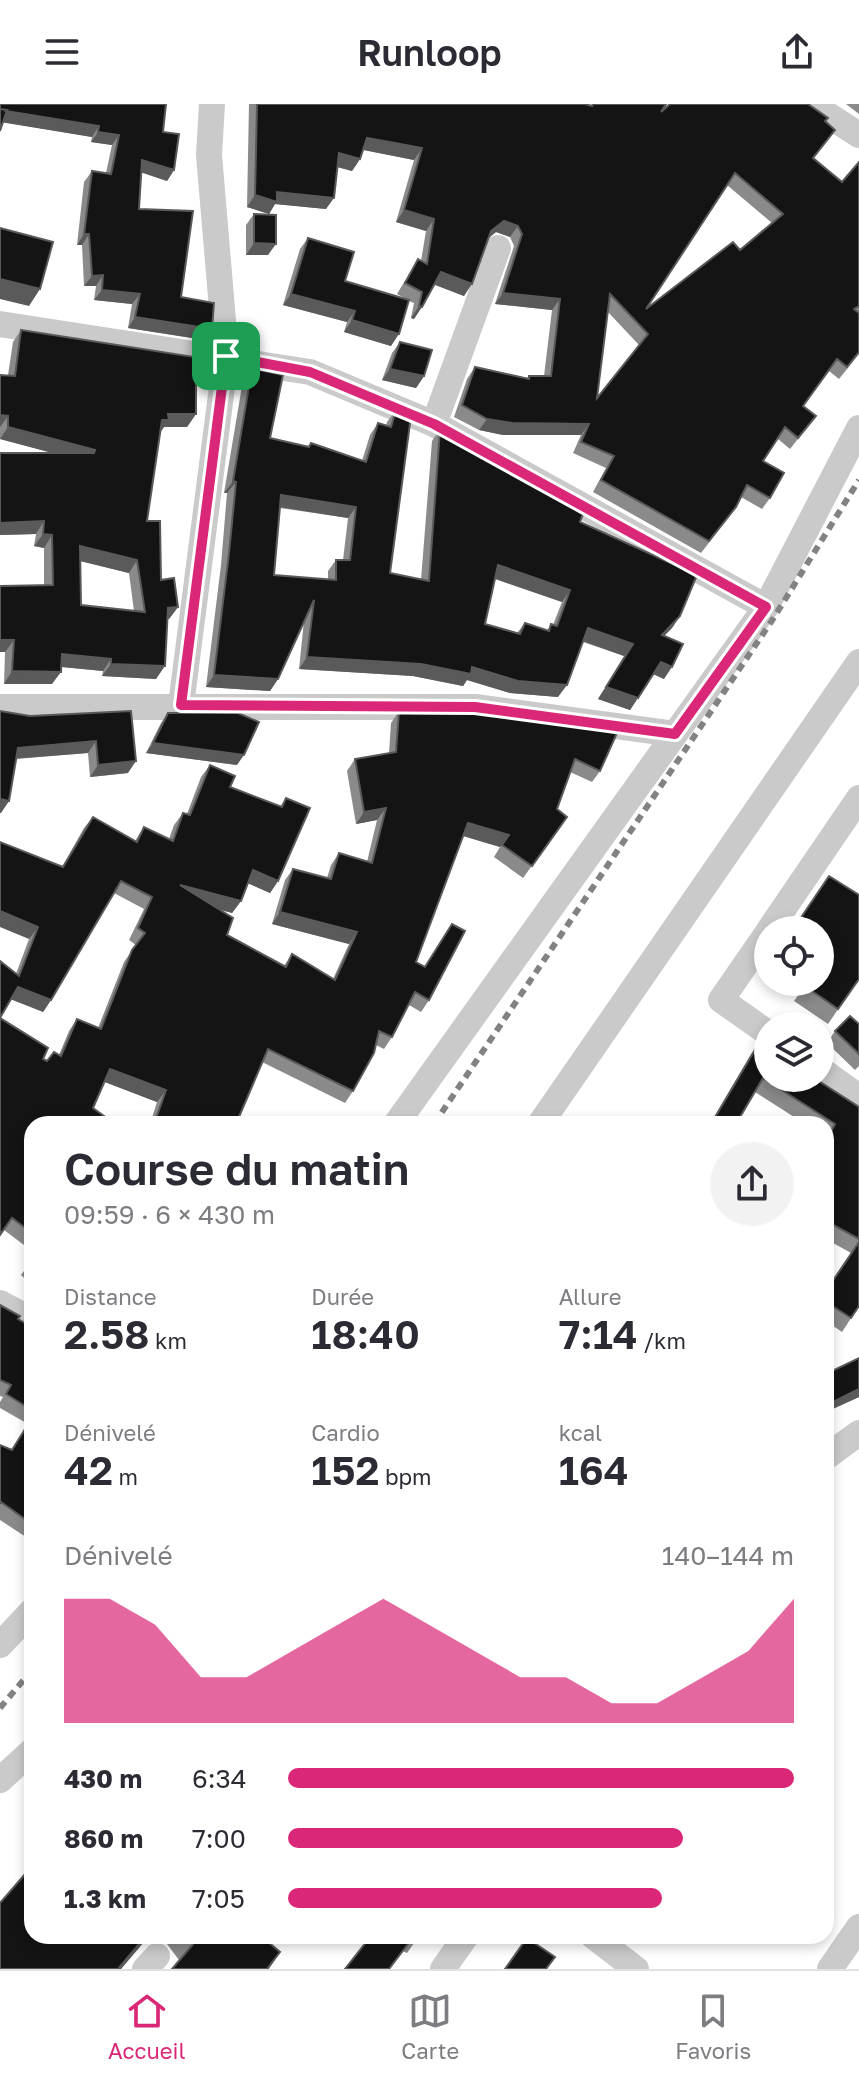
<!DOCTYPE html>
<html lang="fr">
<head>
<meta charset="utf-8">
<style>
  :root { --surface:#fff; --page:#f2f2f3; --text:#2b2b33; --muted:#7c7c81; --line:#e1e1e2; --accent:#db2777 }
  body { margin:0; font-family:"Golos Text",sans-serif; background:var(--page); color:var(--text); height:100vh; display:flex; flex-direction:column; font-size:30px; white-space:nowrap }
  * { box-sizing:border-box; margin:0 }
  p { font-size:26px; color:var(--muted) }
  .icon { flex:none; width:44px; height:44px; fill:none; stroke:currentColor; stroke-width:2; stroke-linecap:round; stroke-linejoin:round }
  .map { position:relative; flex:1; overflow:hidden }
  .panel { position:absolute; left:24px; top:1012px; width:810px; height:828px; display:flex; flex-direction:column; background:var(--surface); border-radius:24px; box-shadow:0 4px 12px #0003 }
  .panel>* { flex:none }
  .fabs { position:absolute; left:754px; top:812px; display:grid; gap:16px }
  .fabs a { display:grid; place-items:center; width:80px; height:80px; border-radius:50%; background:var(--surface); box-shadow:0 4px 12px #0003; font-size:40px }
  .pin { position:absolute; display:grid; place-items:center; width:68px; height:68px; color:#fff; margin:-34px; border-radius:16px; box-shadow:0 4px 12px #0006 }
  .round { display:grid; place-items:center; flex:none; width:84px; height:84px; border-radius:42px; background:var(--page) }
  .headline { display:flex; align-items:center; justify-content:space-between; height:136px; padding:0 40px }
  h1 { font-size:44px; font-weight:600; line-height:60px }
  .metrics { display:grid; grid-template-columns:repeat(3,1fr); gap:12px; height:136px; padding:8px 40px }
  .metrics div { display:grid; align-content:center }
  .metrics b { font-size:40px; font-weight:600 }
  .metrics small { font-size:22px; font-weight:400 }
  .metrics p { font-size:22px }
  .chart { height:224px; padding:16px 40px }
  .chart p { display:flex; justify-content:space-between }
  .chart svg { width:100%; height:144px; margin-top:8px; fill:var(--accent); opacity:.7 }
  ul { padding:0 40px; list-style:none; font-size:26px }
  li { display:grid; grid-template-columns:128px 96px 1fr; align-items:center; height:60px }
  li i { height:20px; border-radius:10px; background:var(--accent) }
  header { display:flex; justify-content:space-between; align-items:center; height:104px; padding:0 40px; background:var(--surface); font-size:36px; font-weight:600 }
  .dock { display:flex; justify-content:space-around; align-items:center; height:112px; border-top:2px solid var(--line); background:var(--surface); font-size:22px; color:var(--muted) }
  .dock a { display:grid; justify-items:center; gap:4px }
  .dock .on { color:var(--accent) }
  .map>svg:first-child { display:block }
</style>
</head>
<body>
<header><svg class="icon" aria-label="menu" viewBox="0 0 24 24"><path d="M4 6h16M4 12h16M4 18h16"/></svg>Runloop<svg class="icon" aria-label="share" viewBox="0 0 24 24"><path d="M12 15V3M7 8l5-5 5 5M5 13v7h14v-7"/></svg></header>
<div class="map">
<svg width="859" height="1865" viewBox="0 0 859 1865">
  <rect width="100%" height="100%" fill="#fff"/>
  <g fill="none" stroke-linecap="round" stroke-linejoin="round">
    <path stroke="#cacaca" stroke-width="26" d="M 811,0 L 859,31
      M 0,220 L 310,268 L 434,320 L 766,503
      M 434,320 L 498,144
      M 181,601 L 226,252 L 209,51 L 212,0
      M 0,603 L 475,603 L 675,630
      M 769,826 L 859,694
      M 768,828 L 721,896 L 768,929
      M 820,965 L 859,993
      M 396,1020 L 766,503 L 859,324
      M 540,1020 L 859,558
      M 0,1199 L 32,1216
      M 826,1353 L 859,1329
      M 0,1541 L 32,1507
      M 0,1676 L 32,1647
      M 593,1832 L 636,1865
      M 145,1865 L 157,1852
      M 443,1865 L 466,1832
      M 830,1865 L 859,1823"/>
    <path stroke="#828282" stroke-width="6" stroke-dasharray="8 6" stroke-linecap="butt" d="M 434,1020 L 773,515 L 859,376
      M 0,1604 L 32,1566"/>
  </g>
  <path fill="#8a8a8a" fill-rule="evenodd" d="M 0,0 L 163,28 L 174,66 L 167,77 L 141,68 L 139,105 L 181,193 L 212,225 L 205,236 L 128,224 L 132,200 L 94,196 L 96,182 L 84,182 L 82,141 L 77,141 L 84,78 L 92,67 L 106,69 L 112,41 L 91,38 L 92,33 L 3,18 Z
    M 249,0 L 585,0 L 591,2 L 661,8 L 825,18 L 835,26 L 814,54 L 842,78 L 859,58 L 859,250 L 839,275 L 829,267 L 803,302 L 816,312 L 790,345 L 778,335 L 763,357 L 770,394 L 762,405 L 741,393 L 728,414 L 701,449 L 593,388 L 606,364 L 573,349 L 581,331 L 503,331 L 479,326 L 454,313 L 467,275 L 475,263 L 527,274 L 529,272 L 544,272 L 552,206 L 495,200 L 514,142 L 510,133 L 496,128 L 488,134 L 464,192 L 435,181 L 414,215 L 411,214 L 414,199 L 409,197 L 391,242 L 344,228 L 347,218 L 283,201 L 300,145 L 308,134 L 345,177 L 408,196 L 397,190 L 418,155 L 421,157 L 426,127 L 396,118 L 414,56 L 363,46 L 360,55 L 352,67 L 337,63 L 326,105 L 275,100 L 269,110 L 247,103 ZM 727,81 L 772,119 L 740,146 L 646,205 ZM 608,208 L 639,241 L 597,294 Z
    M 846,0 L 859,0 L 859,10 Z
    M 254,110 L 268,151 L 246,151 L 246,121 Z
    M 21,226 L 206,263 L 196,275 L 196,310 L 187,323 L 164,323 L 160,328 L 147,417 L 161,476 L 178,503 L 169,515 L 167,515 L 156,575 L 102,572 L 103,567 L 61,563 L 52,580 L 4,580 L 5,548 L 0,548 L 0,482 L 44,481 L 44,444 L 34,442 L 36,430 L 0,431 L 0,349 L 53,349 L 0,335 L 0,271 L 8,271 L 13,238 ZM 80,457 L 129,469 L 134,507 L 81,501 Z
    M 400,238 L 424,272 L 416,284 L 382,276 L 392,249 Z
    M 252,264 L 270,334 L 308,342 L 311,339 L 362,357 L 370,331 L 378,319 L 386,322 L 387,318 L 396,306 L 390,469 L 421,476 L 432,337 L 440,325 L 580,418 L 680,512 L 672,524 L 664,532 L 664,575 L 653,570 L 630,606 L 598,595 L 624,552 L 583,538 L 558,593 L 510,589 L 467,576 L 463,582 L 413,572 L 299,565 L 304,517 L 278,575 L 270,587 L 206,583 L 221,461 L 227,389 L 224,389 L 243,276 ZM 280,404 L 348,414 L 343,456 L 336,456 L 328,467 L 328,475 L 274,471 ZM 495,475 L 562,498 L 553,521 L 551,520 L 547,527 L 525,519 L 517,529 L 485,520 Z
    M 0,607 L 30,612 L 131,607 L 128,669 L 90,673 L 88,649 L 16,655 L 9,697 L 0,709 Z
    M 399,607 L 473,607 L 600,667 L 592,678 L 570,668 L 557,705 L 567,713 L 523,774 L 494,753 L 500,743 L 463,732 L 416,858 L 425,862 L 452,820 L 429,896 L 421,908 L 409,901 L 392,933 L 384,945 L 376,941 L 353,987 L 345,999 L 262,958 L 236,1020 L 150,1020 L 157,998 L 105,978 L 32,1020 L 32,1147 L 4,1126 L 43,955 L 47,957 L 59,951 L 69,927 L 77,915 L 98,924 L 124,858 L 136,841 L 129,836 L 144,805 L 114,789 L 51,896 L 43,908 L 16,870 L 29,835 L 62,763 L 84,724 L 93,713 L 135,737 L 144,723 L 169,735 L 174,721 L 183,709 L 187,710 L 201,673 L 210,661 L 230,683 L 280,703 L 286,694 L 278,777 L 270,789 L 248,779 L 241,797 L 232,809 L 219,805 L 227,831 L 284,862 L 292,850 L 333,875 L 349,840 L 272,820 L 285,776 L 293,765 L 327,774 L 331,761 L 339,749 L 367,758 L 377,716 L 356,720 L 347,667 L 355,655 L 389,649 L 391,619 Z
    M 168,609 L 237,661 L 146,649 L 161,619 Z
    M 829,772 L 859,875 L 828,920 L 794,897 L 808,878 L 820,878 L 820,826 L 792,826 Z
    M 859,920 L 859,962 L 855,966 L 827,939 L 835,927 Z
    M 759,939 L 859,1003 L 859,1202 L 842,1228 L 826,1217 L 826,1186 L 851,1149 L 826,1135 L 826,1020 L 805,1020 L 755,988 L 736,1020 L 710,1020 L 750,952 Z
    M 32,1156 L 32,1181 L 21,1171 Z
    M 0,1201 L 18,1215 L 32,1223 L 32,1437 L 0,1416 L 0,1341 L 12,1346 L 28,1320 L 0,1304 L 0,1298 L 3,1293 L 0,1292 Z
    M 859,1254 L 859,1293 L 826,1308 L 826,1270 Z
    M 32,1832 L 261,1832 L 280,1848 L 269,1865 L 172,1865 L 179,1856 L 167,1840 L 149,1832 L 121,1865 L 0,1865 Z
    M 371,1832 L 419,1832 L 407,1849 Z"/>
  <path fill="#5a5a5a" d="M 0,6 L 99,22 L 92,33 L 0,18 Z
    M 98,28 L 119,31 L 112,41 L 91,38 Z
    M 367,34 L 422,44 L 414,56 L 359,45 Z
    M 339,49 L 360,55 L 352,67 L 330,61 Z
    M 142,56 L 174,66 L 167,77 L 134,66 Z
    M 277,88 L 334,94 L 326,105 L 275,100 L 269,110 L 247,103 L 255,91 Z
    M 404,106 L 434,115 L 426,127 L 396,118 Z
    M 504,117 L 518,122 L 510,133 L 496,128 L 483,139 L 491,127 Z
    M 84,130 L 89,130 L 82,141 L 77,141 Z
    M 254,139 L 276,140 L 268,151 L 246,151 Z
    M 441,168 L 472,180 L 464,192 L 433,180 Z
    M 103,171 L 96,182 L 84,182 L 92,172 Z
    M 0,175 L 40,185 L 29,202 L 0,195 Z
    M 102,186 L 140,190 L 132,200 L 94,196 Z
    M 503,189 L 560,195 L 552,206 L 495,200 Z
    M 291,190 L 355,207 L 347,218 L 283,201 Z
    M 419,202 L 422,203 L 414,215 L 411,214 Z
    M 135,213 L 212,225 L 205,236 L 128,224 Z
    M 352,216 L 399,230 L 391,242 L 344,228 Z
    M 196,262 L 206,263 L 197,275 L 188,274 Z
    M 390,265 L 424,272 L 416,284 L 382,276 Z
    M 168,310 L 196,310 L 187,323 L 164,323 L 160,329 L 162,316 Z
    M 0,311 L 8,312 L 0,323 Z
    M 487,315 L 589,320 L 581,331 L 503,331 L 479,326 Z
    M 8,323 L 95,346 L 86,358 L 0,335 Z
    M 233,377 L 236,378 L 227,389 L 224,389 Z
    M 281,391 L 356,403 L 348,414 L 273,402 Z
    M 44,417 L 36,430 L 0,431 L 0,419 Z
    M 43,430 L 52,431 L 44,444 L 34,442 Z
    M 80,442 L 137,456 L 129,469 L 72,455 Z
    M 498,461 L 570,486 L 562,498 L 490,473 Z
    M 178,503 L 169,515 L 159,516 L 168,504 Z
    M 680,512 L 672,524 L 653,543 L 662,531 Z
    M 588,524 L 633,540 L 624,552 L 580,536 Z
    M 0,536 L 14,536 L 5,548 L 0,548 Z
    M 62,550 L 111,555 L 103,567 L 53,562 Z
    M 307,553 L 472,563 L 567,581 L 558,593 L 510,589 L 467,576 L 463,582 L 413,572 L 299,565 Z
    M 661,558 L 672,563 L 664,575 L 653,570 Z
    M 111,560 L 165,562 L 156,575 L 102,572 Z
    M 12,567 L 61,568 L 52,580 L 4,580 Z
    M 214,571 L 278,575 L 270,587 L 206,583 Z
    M 606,583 L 638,594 L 630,606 L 598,595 Z
    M 96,637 L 88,649 L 10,655 L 18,644 Z
    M 153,639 L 244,651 L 237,661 L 146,649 Z
    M 136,657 L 128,669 L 90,673 L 98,661 Z
    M 0,695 L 9,697 L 1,709 L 0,709 Z
    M 386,704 L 377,716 L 356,720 L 364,708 Z
    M 468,719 L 509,731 L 500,743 L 460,731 Z
    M 253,766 L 278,777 L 270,789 L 245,778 Z
    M 180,781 L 241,797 L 232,809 L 172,793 Z
    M 0,807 L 38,823 L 29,835 L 0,823 Z
    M 280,808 L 357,828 L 349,840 L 272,820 Z
    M 18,883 L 51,896 L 43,908 L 10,895 Z
    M 110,965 L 166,986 L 157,998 L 102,977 Z
    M 859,1285 L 859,1293 L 826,1308 L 833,1298 Z
    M 146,1832 L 173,1832 L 167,1840 L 149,1832 L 121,1865 L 118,1865 Z"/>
  <path fill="#141414" stroke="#5a5a5a" stroke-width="2" fill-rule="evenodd" d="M 0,0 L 166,0 L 163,28 L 179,30 L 174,66 L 142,56 L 139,105 L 193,107 L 181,193 L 214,199 L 212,225 L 135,213 L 140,190 L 102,186 L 103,171 L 92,172 L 89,130 L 84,130 L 92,67 L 111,70 L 119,31 L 98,28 L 99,22 L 6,7 L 7,6 L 0,5 Z
    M 257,0 L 585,0 L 592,2 L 593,0 L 666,0 L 661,8 L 670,0 L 808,0 L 828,14 L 825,17 L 835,26 L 813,54 L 842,78 L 859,58 L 859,202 L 854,205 L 859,209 L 859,248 L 847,263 L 837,255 L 803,302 L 816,312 L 798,334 L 785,323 L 763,357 L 784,369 L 770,394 L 747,381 L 736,403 L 709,437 L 601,376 L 614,352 L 581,338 L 589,320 L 512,319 L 487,315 L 462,301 L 475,263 L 529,275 L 529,272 L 551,272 L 560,195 L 503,189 L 522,130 L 518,122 L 504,117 L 491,127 L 472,180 L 441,168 L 422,203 L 419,202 L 422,188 L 405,179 L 418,155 L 427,160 L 434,115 L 404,106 L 422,44 L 367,34 L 360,55 L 339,49 L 334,94 L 277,88 L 277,98 L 255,91 ZM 735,69 L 783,110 L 740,146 L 733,138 L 646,205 ZM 610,190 L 648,230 L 597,294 Z
    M 0,5 L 7,6 L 0,27 Z
    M 254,110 L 276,111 L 276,140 L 254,139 Z
    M 0,124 L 53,138 L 40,185 L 0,175 Z
    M 308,134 L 354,148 L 345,177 L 409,196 L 399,230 L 352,216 L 355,207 L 291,190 Z
    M 21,226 L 207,255 L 206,263 L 196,262 L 196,310 L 168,310 L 169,316 L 162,316 L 147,417 L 160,417 L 161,476 L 174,474 L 178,503 L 168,504 L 165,562 L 111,560 L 111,555 L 62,550 L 61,568 L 12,567 L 14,536 L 0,536 L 0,482 L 53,481 L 52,431 L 43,430 L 44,417 L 0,419 L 0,349 L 94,349 L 95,346 L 8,323 L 8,312 L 0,311 L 0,271 L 15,272 ZM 80,442 L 137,456 L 145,508 L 81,501 Z
    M 400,238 L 432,246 L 424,272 L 390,265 Z
    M 252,264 L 283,271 L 270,334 L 309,343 L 311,339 L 366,358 L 378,319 L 391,323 L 396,306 L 411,312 L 390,469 L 429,477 L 440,325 L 585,405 L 580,418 L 697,471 L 680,512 L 662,531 L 683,540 L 672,563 L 661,558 L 638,594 L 606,583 L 633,540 L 588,524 L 567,581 L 518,577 L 472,563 L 471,570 L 421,560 L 307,553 L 314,496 L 278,575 L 214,571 L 229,449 L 236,378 L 233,377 ZM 281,391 L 356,403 L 350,456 L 336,456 L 336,476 L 274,471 ZM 498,461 L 570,486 L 557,522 L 551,520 L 549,527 L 525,519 L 520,530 L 485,520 Z
    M 0,607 L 30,612 L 131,607 L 136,657 L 98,661 L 96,637 L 18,644 L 9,697 L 0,695 Z
    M 399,607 L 473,607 L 617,629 L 600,667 L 575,655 L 557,705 L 567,713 L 532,762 L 502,741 L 509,731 L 468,719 L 416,858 L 425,863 L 452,820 L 465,827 L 429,896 L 415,888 L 392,933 L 379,927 L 374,949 L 353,987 L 268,945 L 236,1020 L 154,1020 L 166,986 L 110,965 L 93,1004 L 115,1020 L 32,1020 L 32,1129 L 12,1114 L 0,1131 L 0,914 L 48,944 L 43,955 L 47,957 L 54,948 L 61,952 L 77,915 L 101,925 L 132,846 L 145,829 L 138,824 L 152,793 L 121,777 L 51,896 L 18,883 L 0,914 L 0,857 L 19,872 L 38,823 L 0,807 L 0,738 L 63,763 L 93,713 L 137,738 L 144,723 L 173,737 L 183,709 L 190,711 L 210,661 L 235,672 L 230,683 L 282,703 L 286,694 L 310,704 L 278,777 L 253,766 L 241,797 L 180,781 L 233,814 L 227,831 L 286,863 L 292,850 L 335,876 L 357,828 L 280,808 L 293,765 L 331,775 L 339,749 L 372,759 L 386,704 L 364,708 L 355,655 L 396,648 Z
    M 168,609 L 238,609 L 259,618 L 244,651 L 153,639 Z
    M 829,772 L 859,791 L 859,875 L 838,905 L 805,882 L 808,878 L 820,878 L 820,860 L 830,847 L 820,841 L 820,826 L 797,826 L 794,824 Z
    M 850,912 L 859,920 L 859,950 L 835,927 Z
    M 759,939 L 768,945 L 768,974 L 814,974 L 859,1003 L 859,1135 L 826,1117 L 826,1037 L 835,1020 L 763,974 L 736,1020 L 711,1020 Z
    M 859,1138 L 859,1202 L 851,1214 L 826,1198 L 826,1187 Z
    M 0,1201 L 20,1212 L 18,1215 L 32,1223 L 32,1306 L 6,1290 L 11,1281 L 0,1276 Z
    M 859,1254 L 859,1285 L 833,1298 L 826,1283 L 826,1270 Z
    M 32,1314 L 32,1420 L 1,1398 L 0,1399 L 0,1341 L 12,1346 Z
    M 32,1762 L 32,1832 L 146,1832 L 118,1865 L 0,1865 L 0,1799 Z
    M 190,1832 L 261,1832 L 280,1848 L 267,1865 L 172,1865 L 195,1838 Z
    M 371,1832 L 419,1832 L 417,1834 L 414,1832 L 389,1865 L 345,1865 Z
    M 527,1834 L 555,1853 L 546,1865 L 505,1865 Z"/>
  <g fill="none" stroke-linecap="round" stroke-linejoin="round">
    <g stroke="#fff" stroke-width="16">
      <path id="route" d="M 226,252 L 310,268 L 434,320 L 766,503 L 675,630 L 475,603 L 181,601 Z"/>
    </g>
    <use href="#route" stroke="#db2777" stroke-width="10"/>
  </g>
</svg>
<div class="fabs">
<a><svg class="icon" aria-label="locate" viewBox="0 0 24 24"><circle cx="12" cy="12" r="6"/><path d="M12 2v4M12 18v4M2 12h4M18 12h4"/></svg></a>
<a><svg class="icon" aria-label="layers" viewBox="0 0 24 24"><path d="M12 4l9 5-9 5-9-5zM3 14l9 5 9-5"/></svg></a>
</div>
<div class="pin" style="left:226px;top:252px;background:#1e9e55"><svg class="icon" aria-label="arrive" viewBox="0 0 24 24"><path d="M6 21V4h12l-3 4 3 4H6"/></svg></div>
<section class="panel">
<div class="headline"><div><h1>Course du matin</h1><p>09:59 · 6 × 430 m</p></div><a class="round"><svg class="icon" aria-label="share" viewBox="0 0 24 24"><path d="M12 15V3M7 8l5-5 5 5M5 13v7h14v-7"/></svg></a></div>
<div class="metrics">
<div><p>Distance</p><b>2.58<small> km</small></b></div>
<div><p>Durée</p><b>18:40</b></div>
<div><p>Allure</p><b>7:14<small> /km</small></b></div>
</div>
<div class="metrics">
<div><p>Dénivelé</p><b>42<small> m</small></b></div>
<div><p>Cardio</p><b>152<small> bpm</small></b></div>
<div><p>kcal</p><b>164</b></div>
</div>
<div class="chart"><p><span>Dénivelé</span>140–144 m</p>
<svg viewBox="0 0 160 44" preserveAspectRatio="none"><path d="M0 44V6L10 6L20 14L30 30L40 30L50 22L60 14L70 6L80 14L90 22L100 30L110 30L120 38L130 38L140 30L150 22L160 6V44z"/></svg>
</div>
<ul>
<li><b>430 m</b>6:34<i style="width:100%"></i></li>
<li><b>860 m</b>7:00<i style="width:78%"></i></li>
<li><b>1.3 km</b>7:05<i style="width:74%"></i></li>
</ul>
</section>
</div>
<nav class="dock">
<a class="on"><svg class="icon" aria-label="home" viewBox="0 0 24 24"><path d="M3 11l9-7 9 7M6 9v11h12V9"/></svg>Accueil</a>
<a><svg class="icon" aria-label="map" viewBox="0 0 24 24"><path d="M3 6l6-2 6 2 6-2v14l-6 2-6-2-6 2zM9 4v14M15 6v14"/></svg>Carte</a>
<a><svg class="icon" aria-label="saved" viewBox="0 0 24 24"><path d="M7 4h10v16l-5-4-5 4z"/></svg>Favoris</a>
</nav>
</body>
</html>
